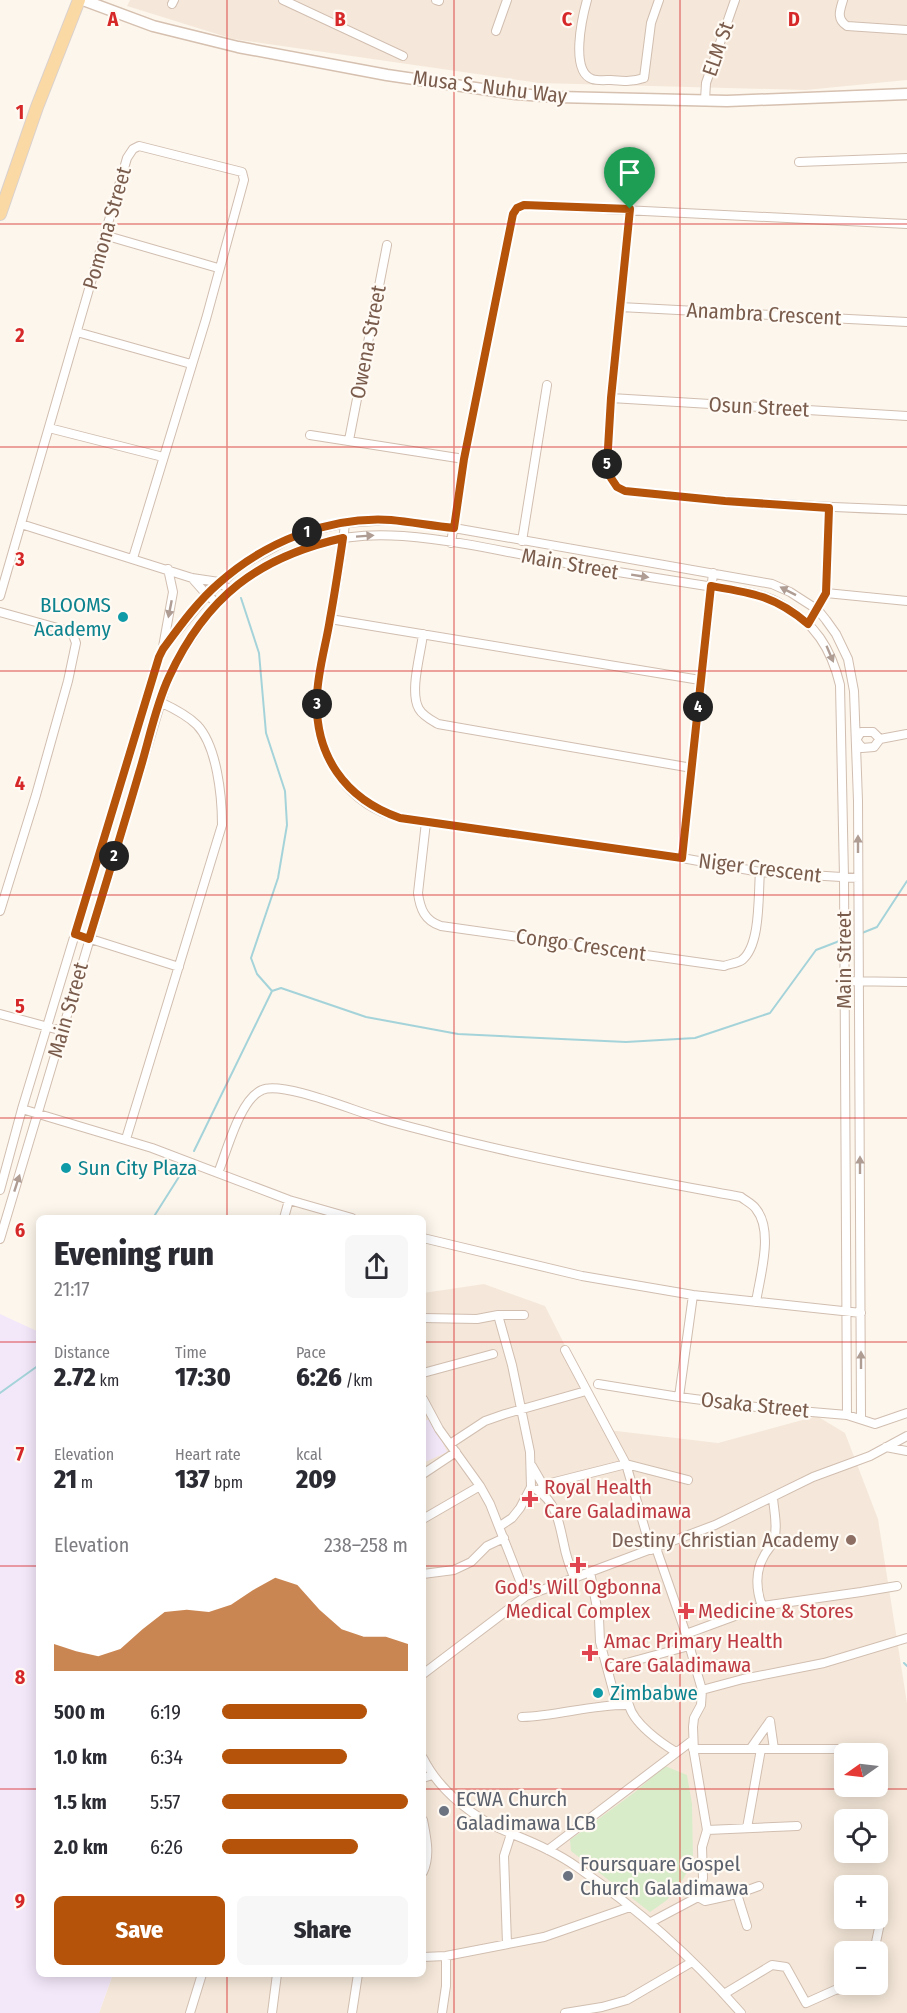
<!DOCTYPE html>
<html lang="en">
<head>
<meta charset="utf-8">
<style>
  :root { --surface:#fff; --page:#f7f7f7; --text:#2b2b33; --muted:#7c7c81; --accent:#b45309 }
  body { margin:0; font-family:"Fira Sans Condensed",sans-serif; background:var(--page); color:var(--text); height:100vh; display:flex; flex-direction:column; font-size:22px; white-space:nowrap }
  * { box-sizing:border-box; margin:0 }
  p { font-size:20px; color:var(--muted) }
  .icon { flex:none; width:33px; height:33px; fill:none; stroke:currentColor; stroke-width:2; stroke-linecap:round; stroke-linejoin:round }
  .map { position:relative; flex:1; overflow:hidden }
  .sheet { position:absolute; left:36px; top:1215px; width:390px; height:762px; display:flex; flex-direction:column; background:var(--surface); border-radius:9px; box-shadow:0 3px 15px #0003 }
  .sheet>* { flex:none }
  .needle { width:39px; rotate:256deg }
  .fabs { position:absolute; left:834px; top:1743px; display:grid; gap:12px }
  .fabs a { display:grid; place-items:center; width:54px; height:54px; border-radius:9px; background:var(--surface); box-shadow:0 3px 15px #0003; font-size:30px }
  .pin { position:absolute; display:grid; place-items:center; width:51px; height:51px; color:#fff; margin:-62px -26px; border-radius:50% 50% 50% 0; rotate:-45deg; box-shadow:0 0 6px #0007 }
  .pin .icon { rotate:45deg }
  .km { position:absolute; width:30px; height:30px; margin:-15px; border-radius:50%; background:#222; color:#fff; font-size:16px; line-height:30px; text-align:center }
  .round { display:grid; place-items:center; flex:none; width:63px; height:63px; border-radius:9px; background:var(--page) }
  .overview { display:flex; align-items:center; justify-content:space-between; height:102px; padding:0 18px }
  h1 { font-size:33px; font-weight:800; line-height:45px }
  .stats { display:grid; grid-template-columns:repeat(3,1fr); gap:9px; height:102px; padding:6px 18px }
  .stats div { display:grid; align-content:center }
  .stats b { font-size:26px; font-weight:800 }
  .stats small { font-size:16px; font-weight:400 }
  .stats p { font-size:16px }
  .chart { height:168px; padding:12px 18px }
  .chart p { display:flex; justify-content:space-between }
  .chart svg { width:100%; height:108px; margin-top:6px; fill:var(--accent); opacity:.7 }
  .button { display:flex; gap:12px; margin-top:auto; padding:12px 18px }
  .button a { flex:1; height:69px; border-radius:9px; background:var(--accent); color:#fff; font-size:24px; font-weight:800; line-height:69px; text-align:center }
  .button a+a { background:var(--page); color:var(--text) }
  ul { padding:0 18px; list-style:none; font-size:20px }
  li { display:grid; grid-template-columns:96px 72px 1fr; align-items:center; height:45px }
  li i { height:15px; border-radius:8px; background:var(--accent) }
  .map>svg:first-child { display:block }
</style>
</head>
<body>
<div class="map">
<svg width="907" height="2013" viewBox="0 0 907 2013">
  <rect width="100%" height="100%" fill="#fdf6ec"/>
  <path fill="#f5e8da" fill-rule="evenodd" d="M 130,0 L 907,0 L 907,80 L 806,90 L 539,83 L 233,39 L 127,6 Z
    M 484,1284 L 545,1306 L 608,1430 L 718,1443 L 817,1416 L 845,1433 L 878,1519 L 907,1703 L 907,2013 L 99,2013 L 113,1974 L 423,1974 L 423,1293 ZM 844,1754 L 878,1754 L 878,1786 L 844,1786 ZM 844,1820 L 878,1820 L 878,1852 L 844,1852 ZM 844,1886 L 878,1886 L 878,1918 L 844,1918 ZM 844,1952 L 878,1952 L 878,1984 L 844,1984 Z"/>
  <path fill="#f3e8fa" d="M 0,1314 L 39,1332 L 39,1974 L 113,1974 L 99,2013 L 0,2013 Z
    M 431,1418 L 447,1452 L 423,1463 L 423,1422 Z"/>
  <path fill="#d8ecc9" d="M 665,1766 L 687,1775 L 692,1804 L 693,1861 L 683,1879 L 667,1900 L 650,1912 L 571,1851 L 570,1840 L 635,1792 Z"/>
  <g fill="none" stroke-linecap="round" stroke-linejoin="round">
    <path stroke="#a5d3da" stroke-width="2" d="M 241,598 L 259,653 L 266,733 L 285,791 L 287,825 L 278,878 L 251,958 L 257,974 L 272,991
      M 862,933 L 877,927 L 907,881
      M 194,1151 L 272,991 L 281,988 L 366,1017 L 458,1034 L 626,1042 L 695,1038 L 770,1013 L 816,950 L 842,940
      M 153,1218 L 182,1172
      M 0,1393 L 39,1365
      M 904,1663 L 907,1666"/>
    <g stroke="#d1beb0" stroke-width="10">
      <path id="street" d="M 283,0 L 403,56
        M 436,0 L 439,1
        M 587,0 C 582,18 570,71 592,79 C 598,81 606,80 611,80 C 624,81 632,82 644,78 L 651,23 L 659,0
        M 843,0 C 840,10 836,19 847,26 L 907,30
        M 172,4 L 174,0
        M 496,31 L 507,0
        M 705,100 L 706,83 L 735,0
        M 799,162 L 907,158
        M 630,209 L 611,398 L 607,465 L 611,478 L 617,487 L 625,491 C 719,501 813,507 907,510
        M 104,235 L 218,268
        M 620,307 L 907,322
        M 77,332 L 191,364
        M 611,398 L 907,416
        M 49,428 L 163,457
        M 310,435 L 464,459
        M 349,440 L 387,245
        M 345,523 C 342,555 336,587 331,618 C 326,644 318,669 317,695 C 314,742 337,792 382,812 C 396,818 411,820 426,822 L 682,858 L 760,872 L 858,878
        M 21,524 L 192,578 L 219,582 L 230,590
        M 522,541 L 547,385
        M 451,543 L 464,459 L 513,214 L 517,208 L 524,205 L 907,224
        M 192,578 L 207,595 L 217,603
        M 826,593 L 907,601
        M 0,596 L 127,158 L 133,149 L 139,146 L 242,172 L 244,180 L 206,319 L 133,558
        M 0,612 L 72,632 L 76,643 L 68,681 L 36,795 L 0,911
        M 330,619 L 700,680
        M 809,624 L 826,593 L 829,508
        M 423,634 C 421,653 409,692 419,709 C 423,716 431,720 438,724 L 692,768
        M 163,647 L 173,592 L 168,569
        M 861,732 L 873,732 L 880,739 L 874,747 L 862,748 L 856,740 Z
        M 880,739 L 907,734
        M 426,822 L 418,893 C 420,909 425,921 441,926 L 724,966 C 729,964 738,963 742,960 C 761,945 758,895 760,872
        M 682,858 L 713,573
        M 75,934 L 179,967
        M 844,981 L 907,982
        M 0,1014 L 63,1031
        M 22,1109 L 152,1148 L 289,1200 L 352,1218
        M 126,1139 L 222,825 C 222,796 217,746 197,725 C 187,715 173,708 160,702
        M 218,1173 C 227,1151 240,1099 262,1090 C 282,1081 352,1110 376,1117 C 396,1124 417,1128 437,1134 C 538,1160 639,1178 741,1197 C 746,1201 753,1204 756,1209 C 774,1231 760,1276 756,1302
        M 0,1190 L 22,1109 L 159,657 L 163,649 L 207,595 L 242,565 L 289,539 L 314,530 L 345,523 L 389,520 L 454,528 L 772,584 L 790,592 L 818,610 L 826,620 L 836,634 L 848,659 L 854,691 L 858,801 L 861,1418
        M 284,1218 L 289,1200
        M 423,1238 L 582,1276 L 693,1295 L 861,1313
        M 0,1239 L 168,678 C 205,608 242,564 322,543 C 348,535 376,534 403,536 C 469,541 534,559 599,569 C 635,575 671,580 707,586 C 731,590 759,591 781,604 C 815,623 831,648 840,685 L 844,877 L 847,1415
        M 693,1295 L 679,1397 L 764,1408 L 847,1415 L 875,1424 L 907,1413
        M 498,1315 L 512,1365 L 530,1452 L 531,1487 L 520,1508 L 512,1518 L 500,1526
        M 423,1318 L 477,1319 L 498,1315 L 524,1315
        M 565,1350 L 626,1464 L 651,1550
        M 423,1373 L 493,1354
        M 598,1384 L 679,1397
        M 423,1399 L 439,1429 L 480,1486 L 490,1504 L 526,1596
        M 450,1444 L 485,1421 L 505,1414 L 586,1391
        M 886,1447 L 907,1451
        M 532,1466 L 543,1485
        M 423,1474 L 456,1452
        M 537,1490 C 557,1503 559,1523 564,1545 C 566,1556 570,1567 574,1577
        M 540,1491 L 543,1485 L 626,1464 L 688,1480
        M 423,1519 L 480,1486
        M 590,1572 L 599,1618 L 600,1642 L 617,1705
        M 423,1574 L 454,1570 L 471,1562 L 487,1546 L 504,1538
        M 762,1606 C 756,1590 755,1571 764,1556 C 767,1550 772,1546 774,1540 C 778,1527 774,1511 773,1498
        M 686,1634 L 762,1606 L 861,1592 L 897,1586
        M 608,1668 L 689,1646
        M 423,1674 L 526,1596 L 715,1525 L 813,1477 L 870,1456 L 907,1436
        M 702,1690 L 743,1679 L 824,1663 L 907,1638
        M 522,1717 C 558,1716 593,1704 629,1705 C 633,1723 661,1743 676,1752
        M 770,1721 L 774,1749
        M 751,1748 L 770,1721
        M 693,1749 L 857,1749
        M 423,1758 C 440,1792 476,1820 512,1834 C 535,1843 556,1852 577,1867 C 637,1908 693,1958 741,2013
        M 423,1778 L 432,1775
        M 423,1820 C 426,1837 431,1855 423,1872
        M 747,1828 L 761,1749
        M 707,1830 L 797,1826
        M 548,1850 L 693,1740
        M 737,1894 L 747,1926
        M 698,1897 L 705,1901 L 737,1894 L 759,1886
        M 651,1922 L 698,1897 L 703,1878 L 702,1847 L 707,1830 L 694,1753 L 693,1727 L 694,1718 L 701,1705 L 702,1690 L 686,1634 L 656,1548
        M 507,1944 L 504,1856 L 511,1834
        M 874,1952 L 880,1923
        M 423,1957 L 446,1956 L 544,1937 L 630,1907
        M 724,1994 L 772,1965 L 786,1967 L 806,2003 L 835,1990 L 867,1984
        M 190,2013 L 202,1974
        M 272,2013 L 277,1974
        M 352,2013 L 358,1974
        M 442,2013 L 446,1986 L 446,1956
        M 565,2013 L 602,2007 L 627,2000 L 692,1962"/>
    </g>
    <g stroke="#d6c0b0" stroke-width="13">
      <path id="secondary" d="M 83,0 L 153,26 L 238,47 L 387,75 L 516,94 L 557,97 L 727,101 L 907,94"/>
    </g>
    <g stroke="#dad1cd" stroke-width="14">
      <path id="primary" d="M 0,214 L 37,107 L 79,0"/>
    </g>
    <use href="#street" stroke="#fff" stroke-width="8"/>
    <use href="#secondary" stroke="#fff" stroke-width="10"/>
    <use href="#primary" stroke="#fbd9a5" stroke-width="12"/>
  </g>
  <defs><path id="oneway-solid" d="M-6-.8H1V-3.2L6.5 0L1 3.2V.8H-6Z" transform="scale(1.5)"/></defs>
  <g fill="#af9d94">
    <use href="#oneway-solid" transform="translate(365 536) rotate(-4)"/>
    <use href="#oneway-solid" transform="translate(640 576) rotate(9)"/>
    <use href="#oneway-solid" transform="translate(788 591) rotate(-153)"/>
    <use href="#oneway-solid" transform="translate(170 609) rotate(101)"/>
    <use href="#oneway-solid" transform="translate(830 654) rotate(67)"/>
    <use href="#oneway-solid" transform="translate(858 844) rotate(-90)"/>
    <use href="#oneway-solid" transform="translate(860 1165) rotate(-90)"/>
    <use href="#oneway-solid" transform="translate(17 1183) rotate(-72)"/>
    <use href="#oneway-solid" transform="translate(861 1360) rotate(-90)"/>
  </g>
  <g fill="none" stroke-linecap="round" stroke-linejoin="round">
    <g stroke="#fff" stroke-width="12">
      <path id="route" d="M 524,205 L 630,209 L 611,398 L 607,465 L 611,478 L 617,487 L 625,491 L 725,501 L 829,508 L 826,593 L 808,624 C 775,596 753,593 711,586 L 682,858 L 400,818 C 345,799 314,755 317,696 C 318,670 326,645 330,619 C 335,592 339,565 343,538 C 258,557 206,597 169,677 C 155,707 149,741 139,773 C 123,828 106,883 89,939 L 75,934 L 159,657 L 163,649 C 180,626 197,602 219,583 C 265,542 329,516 391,520 C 412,522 433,526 454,528 L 464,459 L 513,214 L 517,208 Z"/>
    </g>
    <use href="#route" stroke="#b45309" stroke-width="8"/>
  </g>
  <path fill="none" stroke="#d62828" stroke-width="1.5" stroke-opacity="0.55" d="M 227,0 L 227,1218M 454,0 L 454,2013M 680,0 L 680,2013M 0,224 L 907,224M 0,447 L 907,447M 0,671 L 907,671M 0,895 L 907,895M 0,1118 L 907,1118M 0,1342 L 39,1342M 423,1342 L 907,1342M 0,1566 L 39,1566M 423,1566 L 907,1566M 0,1789 L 39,1789M 423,1789 L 907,1789M 227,1974 L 227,2013"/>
  <g fill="#0f9aa8" stroke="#fffaf3" stroke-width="2">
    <circle cx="123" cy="617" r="6"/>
    <circle cx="66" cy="1168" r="6"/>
    <circle cx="598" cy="1693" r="6"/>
  </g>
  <g fill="#e0444e" stroke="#fffaf3" stroke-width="2">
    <path d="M527 1490h6v6h6v6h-6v6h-6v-6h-6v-6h6z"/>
    <path d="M575 1556h6v6h6v6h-6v6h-6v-6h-6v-6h6z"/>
    <path d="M683 1602h6v6h6v6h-6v6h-6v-6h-6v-6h6z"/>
    <path d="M587 1644h6v6h6v6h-6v6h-6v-6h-6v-6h6z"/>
  </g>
  <circle fill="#8d6e63" stroke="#fffaf3" stroke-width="2" cx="851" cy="1540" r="6"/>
  <g fill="#6b7280" stroke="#fffaf3" stroke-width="2">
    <circle cx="444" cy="1811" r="6"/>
    <circle cx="568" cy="1876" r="6"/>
  </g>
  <g text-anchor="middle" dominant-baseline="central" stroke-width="4.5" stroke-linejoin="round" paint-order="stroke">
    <g font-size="21" fill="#7a5c4d" stroke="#fffaf3">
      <text transform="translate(718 49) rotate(-71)">ELM St</text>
      <text transform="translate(490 87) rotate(7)">Musa S. Nuhu Way</text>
      <text transform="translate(107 228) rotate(-74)">Pomona Street</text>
      <text transform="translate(764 314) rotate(3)">Anambra Crescent</text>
      <text transform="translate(368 342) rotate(-79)">Owena Street</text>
      <text transform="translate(759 407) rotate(3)">Osun Street</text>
      <text transform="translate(570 564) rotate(10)">Main Street</text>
      <text transform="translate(760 868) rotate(7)">Niger Crescent</text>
      <text transform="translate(581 945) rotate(8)">Congo Crescent</text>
      <text transform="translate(844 960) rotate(-90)">Main Street</text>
      <text transform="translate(68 1010) rotate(-74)">Main Street</text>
      <text transform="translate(755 1405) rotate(6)">Osaka Street</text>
    </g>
    <g font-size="21" fill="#0d838f" stroke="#fffaf3" text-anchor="start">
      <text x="111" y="605" text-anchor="end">BLOOMS<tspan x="111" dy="24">Academy</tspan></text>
      <text x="78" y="1168">Sun City Plaza</text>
      <text x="610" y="1693">Zimbabwe</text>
    </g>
    <g font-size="21" fill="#be3a42" stroke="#fffaf3" text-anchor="start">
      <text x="544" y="1487">Royal Health<tspan x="544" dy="24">Care Galadimawa</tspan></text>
      <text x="578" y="1587" text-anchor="middle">God's Will Ogbonna<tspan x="578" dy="24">Medical Complex</tspan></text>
      <text x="698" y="1611">Medicine &amp; Stores</text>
      <text x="604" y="1641">Amac Primary Health<tspan x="604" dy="24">Care Galadimawa</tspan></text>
    </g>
    <g font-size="21" fill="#785e54" stroke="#fffaf3" text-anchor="end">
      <text x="839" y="1540">Destiny Christian Academy</text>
    </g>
    <g font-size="21" fill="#5b616d" stroke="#fffaf3" text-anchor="start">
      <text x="456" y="1799">ECWA Church<tspan x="456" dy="24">Galadimawa LCB</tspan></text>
      <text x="580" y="1864">Foursquare Gospel<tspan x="580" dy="24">Church Galadimawa</tspan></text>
    </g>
  </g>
  <g font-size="20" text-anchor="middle" font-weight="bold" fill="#d62828" stroke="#fffaf3" stroke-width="4.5" stroke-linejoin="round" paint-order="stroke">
    <text x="113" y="26">A</text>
    <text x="340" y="26">B</text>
    <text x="567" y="26">C</text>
    <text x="794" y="26">D</text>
    <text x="20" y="119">1</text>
    <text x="20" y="342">2</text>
    <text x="20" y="566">3</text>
    <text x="20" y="790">4</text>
    <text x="20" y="1013">5</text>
    <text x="20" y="1237">6</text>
    <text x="20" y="1461">7</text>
    <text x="20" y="1684">8</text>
    <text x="20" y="1908">9</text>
  </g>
</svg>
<div class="fabs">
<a><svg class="needle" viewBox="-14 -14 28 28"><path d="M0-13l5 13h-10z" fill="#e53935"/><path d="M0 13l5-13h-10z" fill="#7c7c81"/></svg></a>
<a><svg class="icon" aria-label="locate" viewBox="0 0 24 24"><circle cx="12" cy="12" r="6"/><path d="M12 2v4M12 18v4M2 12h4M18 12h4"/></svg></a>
<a>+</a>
<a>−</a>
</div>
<div class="pin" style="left:630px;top:209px;background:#1e9e55"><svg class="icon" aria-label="arrive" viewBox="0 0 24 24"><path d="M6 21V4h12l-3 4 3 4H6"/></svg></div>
<b class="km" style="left:307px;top:532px">1</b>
<b class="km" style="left:114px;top:856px">2</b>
<b class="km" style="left:317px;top:704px">3</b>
<b class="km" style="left:698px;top:707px">4</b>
<b class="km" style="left:607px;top:464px">5</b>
<section class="sheet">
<div class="overview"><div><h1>Evening run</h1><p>21:17</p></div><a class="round"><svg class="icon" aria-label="share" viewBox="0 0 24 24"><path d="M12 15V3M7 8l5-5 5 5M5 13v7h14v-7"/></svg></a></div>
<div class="stats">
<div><p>Distance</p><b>2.72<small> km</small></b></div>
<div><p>Time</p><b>17:30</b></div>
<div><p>Pace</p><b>6:26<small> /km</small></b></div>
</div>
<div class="stats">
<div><p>Elevation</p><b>21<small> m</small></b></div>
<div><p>Heart rate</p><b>137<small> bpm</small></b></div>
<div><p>kcal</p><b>209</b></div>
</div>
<div class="chart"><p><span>Elevation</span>238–258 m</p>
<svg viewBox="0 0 160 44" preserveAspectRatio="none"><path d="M0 44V33L10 36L20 38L30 35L40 27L50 20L60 19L70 20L80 17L90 11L100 6L110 9L120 19L130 27L140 30L150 30L160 33V44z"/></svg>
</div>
<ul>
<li><b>500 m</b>6:19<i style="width:78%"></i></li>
<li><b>1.0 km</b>6:34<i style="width:67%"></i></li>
<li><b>1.5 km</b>5:57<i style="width:100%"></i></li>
<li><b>2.0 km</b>6:26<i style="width:73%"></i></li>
</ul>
<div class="button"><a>Save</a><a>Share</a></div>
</section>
</div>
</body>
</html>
